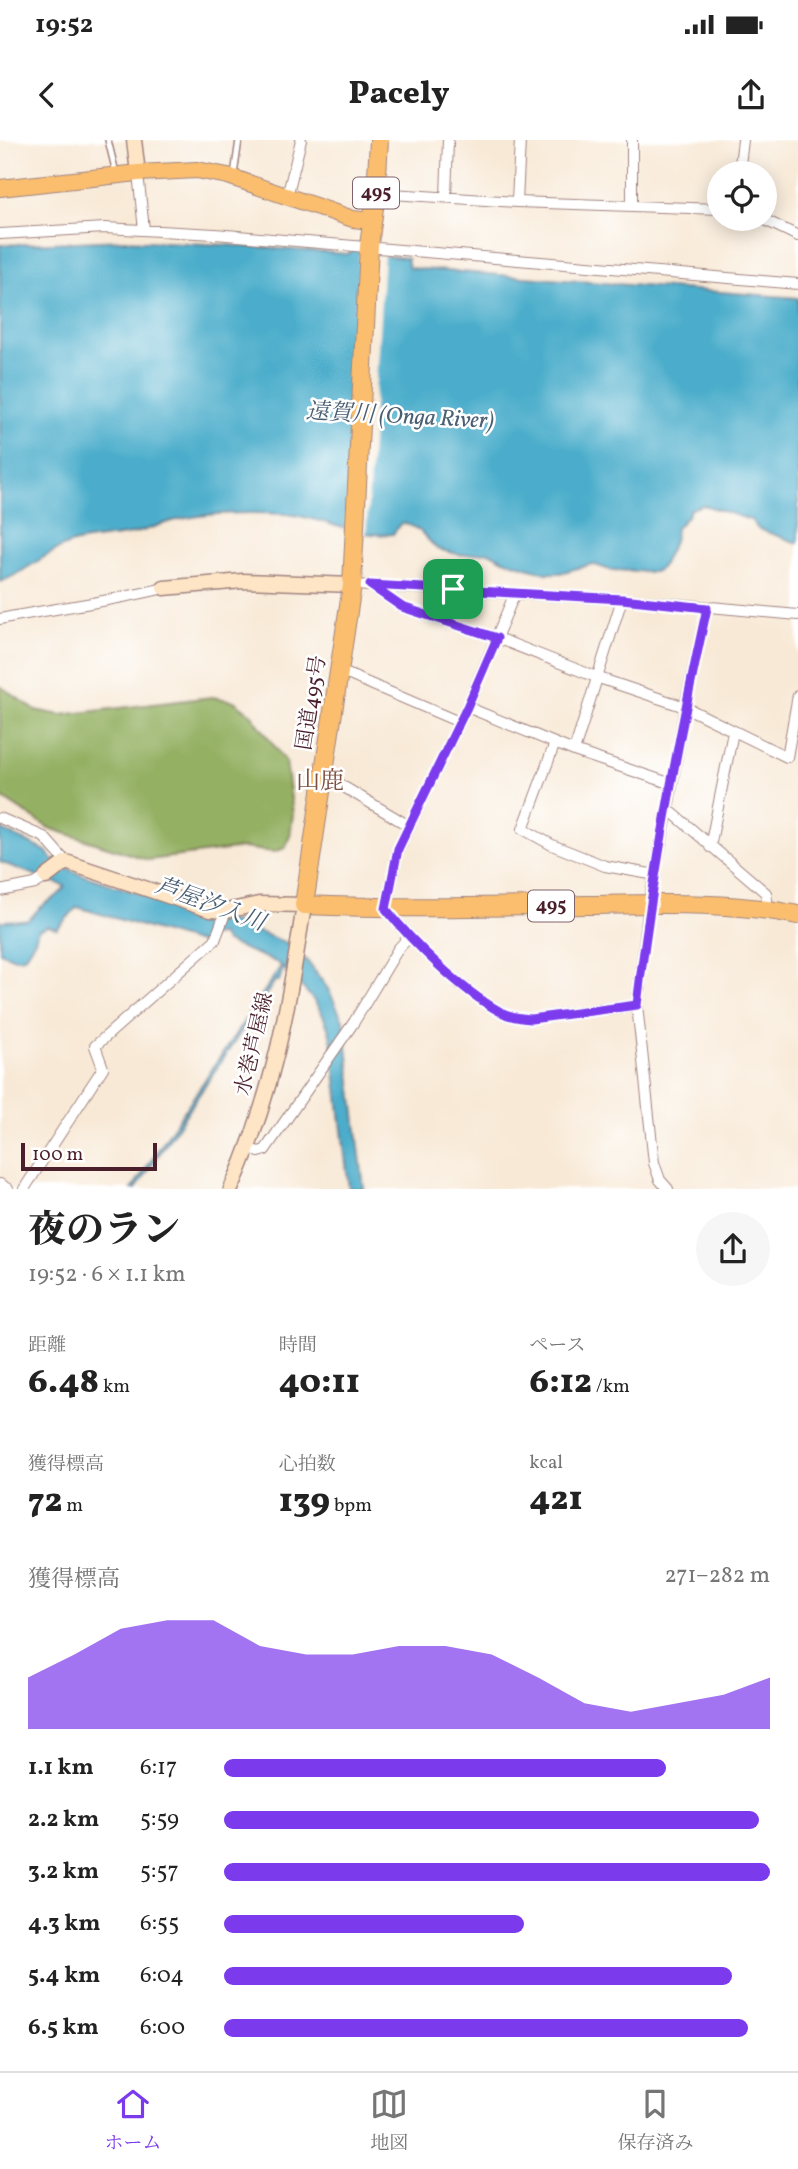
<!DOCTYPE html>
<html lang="ja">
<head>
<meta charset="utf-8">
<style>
  :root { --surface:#fff; --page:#f6f6f6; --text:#222; --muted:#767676; --line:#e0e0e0; --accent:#7c3aed }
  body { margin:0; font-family:Vollkorn,"Noto Serif JP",serif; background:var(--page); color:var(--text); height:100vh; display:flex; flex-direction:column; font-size:26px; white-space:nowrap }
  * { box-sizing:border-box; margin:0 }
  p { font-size:23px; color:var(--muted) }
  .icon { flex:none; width:38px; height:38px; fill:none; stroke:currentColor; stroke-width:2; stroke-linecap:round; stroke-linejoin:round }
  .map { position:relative; height:1049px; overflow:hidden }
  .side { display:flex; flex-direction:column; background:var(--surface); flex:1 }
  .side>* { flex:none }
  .buttons { position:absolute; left:707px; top:21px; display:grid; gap:14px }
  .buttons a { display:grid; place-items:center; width:70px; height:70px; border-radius:50%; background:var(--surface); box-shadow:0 4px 18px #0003; font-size:35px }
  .scale { position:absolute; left:21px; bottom:18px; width:136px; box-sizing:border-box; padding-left:7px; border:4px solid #4a1f2b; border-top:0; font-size:19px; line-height:24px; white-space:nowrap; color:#4a1f2b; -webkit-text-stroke:5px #fff; paint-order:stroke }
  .pin { position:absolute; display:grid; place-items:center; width:60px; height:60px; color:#fff; margin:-30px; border-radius:14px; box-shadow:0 4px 10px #0006 }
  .round { display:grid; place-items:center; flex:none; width:74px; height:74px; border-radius:37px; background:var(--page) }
  .head { display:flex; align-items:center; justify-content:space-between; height:119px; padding:0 28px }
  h1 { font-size:38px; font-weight:800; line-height:52px }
  .figures { display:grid; grid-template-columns:repeat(3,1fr); gap:10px; height:119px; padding:7px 28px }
  .figures div { display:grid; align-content:center }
  .figures b { font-size:35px; font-weight:800 }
  .figures small { font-size:19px; font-weight:400 }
  .figures p { font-size:19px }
  .chart { height:196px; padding:14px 28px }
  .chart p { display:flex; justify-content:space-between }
  .chart svg { width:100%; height:126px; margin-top:7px; fill:var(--accent); opacity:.7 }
  ul { padding:0 28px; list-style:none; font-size:23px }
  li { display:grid; grid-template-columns:112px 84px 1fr; align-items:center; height:52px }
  li i { height:18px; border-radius:9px; background:var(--accent) }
  .status { display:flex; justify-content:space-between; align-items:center; height:49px; padding:0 35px; background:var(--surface); direction:ltr }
  .status svg { height:19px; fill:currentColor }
  header { display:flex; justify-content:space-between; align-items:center; height:91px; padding:0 28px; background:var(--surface); font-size:32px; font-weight:800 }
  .tabs { display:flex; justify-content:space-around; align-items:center; height:98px; border-top:2px solid var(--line); background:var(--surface); font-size:19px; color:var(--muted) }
  .tabs a { display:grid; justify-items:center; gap:4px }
  .tabs .current { color:var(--accent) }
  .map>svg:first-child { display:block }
</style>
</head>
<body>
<div class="status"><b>19:52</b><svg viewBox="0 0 49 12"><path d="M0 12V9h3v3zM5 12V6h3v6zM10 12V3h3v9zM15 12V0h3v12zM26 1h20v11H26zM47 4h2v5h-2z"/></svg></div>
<header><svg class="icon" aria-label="back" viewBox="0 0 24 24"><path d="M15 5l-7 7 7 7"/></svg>Pacely<svg class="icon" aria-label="share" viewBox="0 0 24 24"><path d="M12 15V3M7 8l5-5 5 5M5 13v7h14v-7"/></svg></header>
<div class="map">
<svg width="798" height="1049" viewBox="0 0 798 1049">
  <rect width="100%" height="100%" fill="#fff"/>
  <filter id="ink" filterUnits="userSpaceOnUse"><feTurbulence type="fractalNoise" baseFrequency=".0143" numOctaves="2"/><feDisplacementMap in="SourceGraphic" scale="14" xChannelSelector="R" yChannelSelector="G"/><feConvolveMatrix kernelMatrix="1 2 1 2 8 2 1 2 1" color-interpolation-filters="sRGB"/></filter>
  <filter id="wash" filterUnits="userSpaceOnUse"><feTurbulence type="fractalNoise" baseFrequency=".00686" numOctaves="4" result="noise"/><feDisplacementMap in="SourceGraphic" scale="28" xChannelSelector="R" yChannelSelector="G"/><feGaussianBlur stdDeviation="1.57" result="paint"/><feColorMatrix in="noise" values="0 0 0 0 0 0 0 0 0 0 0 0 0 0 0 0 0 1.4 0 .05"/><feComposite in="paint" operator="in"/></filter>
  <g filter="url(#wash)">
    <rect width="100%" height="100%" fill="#f8e9d6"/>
    <path fill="#94b164" stroke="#6f6848" stroke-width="2" d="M 0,546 L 35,570 L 61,575 L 212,557 L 234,561 L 251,574 L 286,622 L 293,674 L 290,696 L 285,708 L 274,712 L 243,708 L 148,720 L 49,688 L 0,656 Z"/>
    <path fill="#4cadcb" stroke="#4b667b" stroke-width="2" d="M 125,100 L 227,105 L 349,114 L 359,103 L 376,115 L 407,118 L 409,128 L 798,158 L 798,403 L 758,389 L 751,380 L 710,367 L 702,365 L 689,370 L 689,374 L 676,388 L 674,401 L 661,428 L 654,432 L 610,430 L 592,424 L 560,433 L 546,433 L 504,420 L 489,412 L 461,415 L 437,409 L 420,391 L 406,383 L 400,384 L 393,394 C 355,399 321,376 284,374 C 247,372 209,372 173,381 C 157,385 143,392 127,395 C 108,398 89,398 70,404 C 44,413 25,433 0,442 L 0,105 Z
      M 0,689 L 46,711 L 54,721 L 79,734 L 171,764 L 228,780 L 287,803 L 307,821 L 328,849 L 344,882 L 364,1049 L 349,1049 L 331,898 C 323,865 307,852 283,828 L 279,841 L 275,841 L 136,1049 L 132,1049 L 281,826 L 276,822 L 226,802 L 221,795 L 211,796 L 202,804 L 77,767 L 57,789 L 48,786 L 38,790 L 35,800 L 24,817 L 15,818 L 0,812 L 0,782 C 10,778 19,783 28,780 C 33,777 35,772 40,768 C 49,760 60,757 65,746 L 0,722 Z"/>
    <path fill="#f8e9d6" d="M 360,104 L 384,113 L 366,397 L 345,392 Z"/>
  </g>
  <g filter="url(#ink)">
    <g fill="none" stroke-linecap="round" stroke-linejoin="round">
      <g stroke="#a18480" stroke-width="8">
        <path id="lane" d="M 108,0 L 116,33
          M 234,35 L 239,0"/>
      </g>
      <g stroke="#a18480" stroke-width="12">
        <path id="street" d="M 138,33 L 144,90
          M 739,33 L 743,0
          M 376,53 L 517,62 L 719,69
          M 287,57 L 301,0
          M 446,57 L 448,0
          M 517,62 L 520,0
          M 632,65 L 632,0
          M 763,79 L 798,96
          M 0,94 L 105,88 L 215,94 L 798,144
          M 352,445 L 622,459 L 798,475
          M 370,445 L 402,467 L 497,498 L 596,537 L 685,567 L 787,617 L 798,555
          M 515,453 L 467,567 L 398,710 L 386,769 C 413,803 461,850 499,871 C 509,877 520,878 531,879 L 637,865
          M 707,468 L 685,567 L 668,669 L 766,753 L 768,769
          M 0,479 C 55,468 110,462 164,448
          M 340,531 L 459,582
          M 467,567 L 574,611 L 672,644
          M 555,603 L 523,689 L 552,705 L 605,726 L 656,735
          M 574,611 L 622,459
          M 324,635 L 409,686
          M 0,678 L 44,697 L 66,722
          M 710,707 L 733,592
          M 0,751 L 35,744 L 46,737
          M 249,1009 L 259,1012 L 265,1010 L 354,882 L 398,809 L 410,796
          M 0,1044 L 8,1049
          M 24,1049 L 103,928 L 95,906 L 215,800 L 226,771
          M 668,1049 L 660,1040 L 654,1023 L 637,865 L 649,764 L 668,669"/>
      </g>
      <g stroke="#a18480" stroke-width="17">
        <path id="secondary" d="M 134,0 L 138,33
          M 164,448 L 243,441 L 352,445
          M 46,737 L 66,722 L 210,770 L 226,771 L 259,764 L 304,765 C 289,865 273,955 231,1049"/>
      </g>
      <g stroke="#a18480" stroke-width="18">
        <path id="primary" d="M 0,48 L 138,33 L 197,30 L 228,36 L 353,79 L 371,81"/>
      </g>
      <g stroke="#a18480" stroke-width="20">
        <path id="highway" d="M 379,0 L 376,53 L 369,106 L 352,445 L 304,765 C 398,769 492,767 586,765 C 656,764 729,761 798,775"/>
      </g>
      <use href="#lane" stroke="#fff" stroke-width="5"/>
      <use href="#street" stroke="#fff" stroke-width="10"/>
      <use href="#secondary" stroke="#fde5c5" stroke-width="14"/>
      <use href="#primary" stroke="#fabe6e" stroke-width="16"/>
      <use href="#highway" stroke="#fabe6e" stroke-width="18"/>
    </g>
  </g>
  <g fill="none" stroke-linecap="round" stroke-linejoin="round" filter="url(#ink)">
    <g stroke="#fff" stroke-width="14">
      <path id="route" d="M 370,445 L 622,459 L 707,468 C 678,599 653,731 637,865 L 531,879 C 520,878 509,877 499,871 C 461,850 413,803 386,769 L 398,709 L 467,567 L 497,498 L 402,467 Z"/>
    </g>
    <use href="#route" stroke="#7c3aed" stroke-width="9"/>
  </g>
  <g text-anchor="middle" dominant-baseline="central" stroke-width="5" stroke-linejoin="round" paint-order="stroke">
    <g fill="#fff" stroke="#80626b" stroke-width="2">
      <rect x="353" y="37.5" width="46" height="31" rx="5"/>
      <rect x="528" y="750.5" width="46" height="31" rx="5"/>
    </g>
    <g font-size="19" font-weight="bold" fill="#4a1f2b">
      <text x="376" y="53">495</text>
      <text x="551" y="766">495</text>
    </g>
    <g font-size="21" fill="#4a1f2b" stroke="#fff">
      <text transform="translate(312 563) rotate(-81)">国道495号</text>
      <text transform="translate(255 904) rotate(-77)">水巻芦屋線</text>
    </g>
    <g font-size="23" font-style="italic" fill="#4b5f73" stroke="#fff">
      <text transform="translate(400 277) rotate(3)">遠賀川 (Onga River)</text>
      <text transform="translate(210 765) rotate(20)">芦屋汐入川</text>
    </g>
    <g font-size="24" fill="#7d4f40" stroke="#fff">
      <text x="320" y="642">山鹿</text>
    </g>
  </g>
</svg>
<div class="buttons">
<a><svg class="icon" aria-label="locate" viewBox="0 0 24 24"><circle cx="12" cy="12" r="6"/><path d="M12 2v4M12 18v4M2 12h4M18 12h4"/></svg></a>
</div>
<div class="scale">100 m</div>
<div class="pin" style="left:453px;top:449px;background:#1e9e55"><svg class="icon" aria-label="arrive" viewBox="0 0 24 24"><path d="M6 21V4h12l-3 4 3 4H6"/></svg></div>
</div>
<section class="side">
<div class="head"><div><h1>夜のラン</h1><p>19:52 · 6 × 1.1 km</p></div><a class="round"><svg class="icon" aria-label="share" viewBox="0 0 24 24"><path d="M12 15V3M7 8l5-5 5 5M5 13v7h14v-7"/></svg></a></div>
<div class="figures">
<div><p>距離</p><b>6.48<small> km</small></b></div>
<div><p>時間</p><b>40:11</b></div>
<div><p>ペース</p><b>6:12<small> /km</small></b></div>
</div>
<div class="figures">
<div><p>獲得標高</p><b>72<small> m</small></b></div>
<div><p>心拍数</p><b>139<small> bpm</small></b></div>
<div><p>kcal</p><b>421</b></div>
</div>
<div class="chart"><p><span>獲得標高</span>271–282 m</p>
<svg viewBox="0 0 160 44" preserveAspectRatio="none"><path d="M0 44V26L10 18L20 9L30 6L40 6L50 15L60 18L70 18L80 15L90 15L100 18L110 26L120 35L130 38L140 35L150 32L160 26V44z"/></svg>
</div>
<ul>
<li><b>1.1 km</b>6:17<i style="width:81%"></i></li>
<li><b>2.2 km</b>5:59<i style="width:98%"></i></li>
<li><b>3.2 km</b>5:57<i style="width:100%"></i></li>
<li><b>4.3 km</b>6:55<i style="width:55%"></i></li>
<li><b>5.4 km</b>6:04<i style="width:93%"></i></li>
<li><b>6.5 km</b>6:00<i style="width:96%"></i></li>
</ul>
</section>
<nav class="tabs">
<a class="current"><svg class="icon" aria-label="home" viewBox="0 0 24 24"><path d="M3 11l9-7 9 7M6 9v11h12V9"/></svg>ホーム</a>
<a><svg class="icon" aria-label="map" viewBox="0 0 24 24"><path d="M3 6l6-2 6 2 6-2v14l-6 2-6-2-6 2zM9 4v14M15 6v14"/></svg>地図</a>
<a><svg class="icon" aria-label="saved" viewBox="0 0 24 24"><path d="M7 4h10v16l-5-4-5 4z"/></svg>保存済み</a>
</nav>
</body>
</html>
